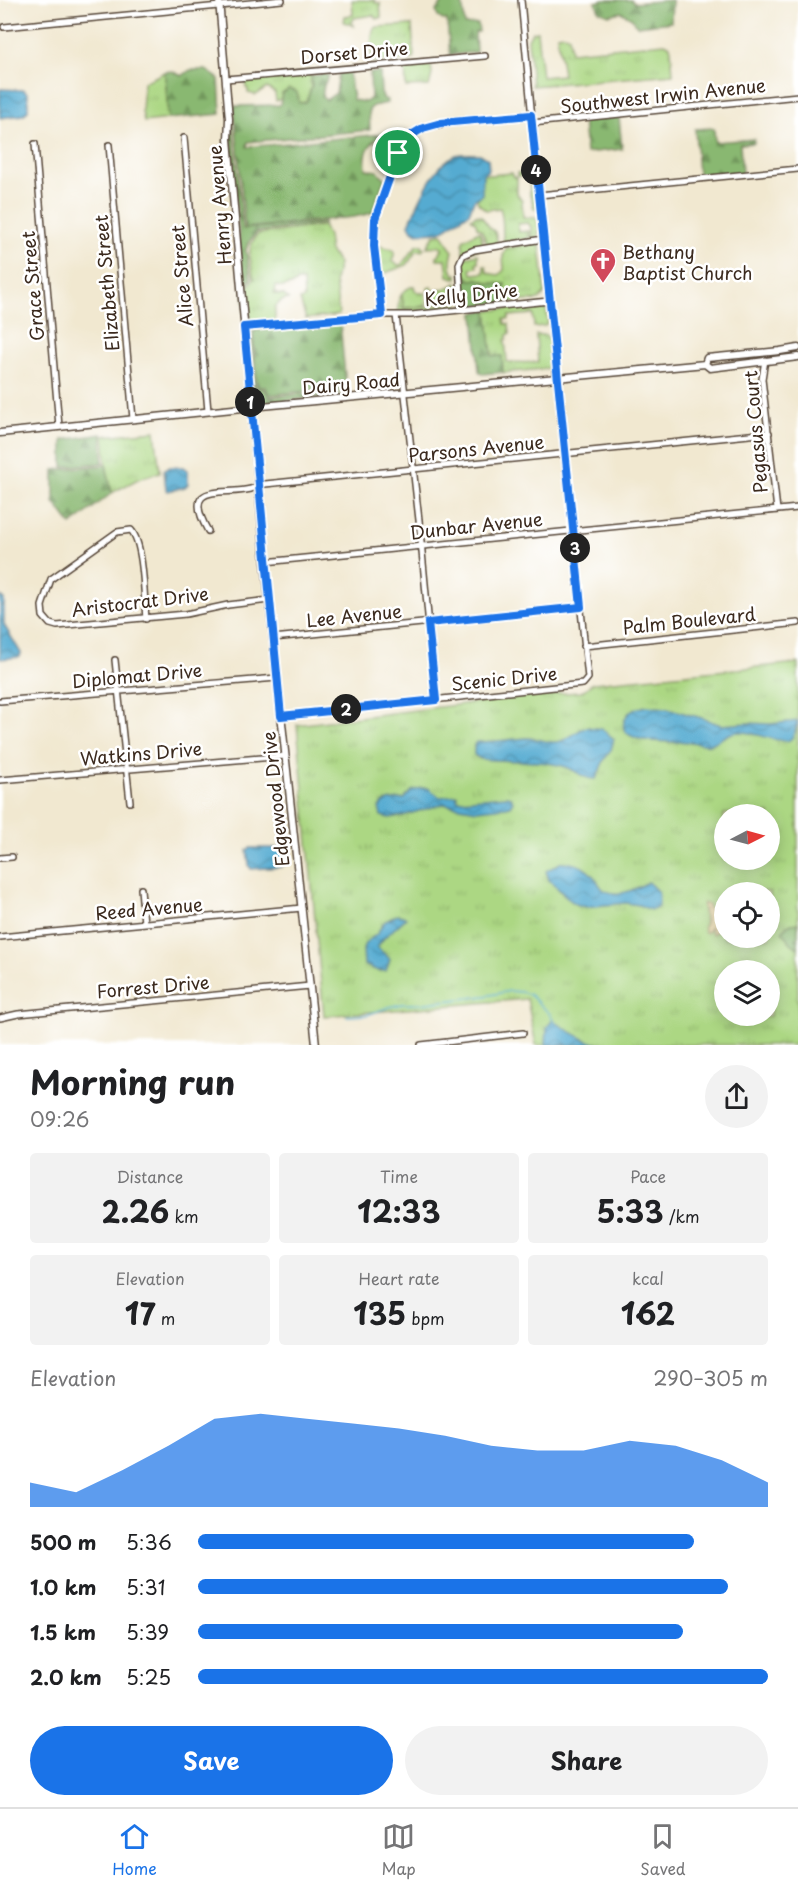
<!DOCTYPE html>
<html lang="en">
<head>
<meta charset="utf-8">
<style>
  :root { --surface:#fff; --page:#f2f2f2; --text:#202124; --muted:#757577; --line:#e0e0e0; --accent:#1a73e8 }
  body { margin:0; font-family:"Playpen Sans",sans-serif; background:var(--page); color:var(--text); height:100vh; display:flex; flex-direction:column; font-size:22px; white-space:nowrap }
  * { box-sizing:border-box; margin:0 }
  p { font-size:20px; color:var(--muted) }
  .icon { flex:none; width:33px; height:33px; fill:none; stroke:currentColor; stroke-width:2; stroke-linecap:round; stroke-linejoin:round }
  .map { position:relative; height:1045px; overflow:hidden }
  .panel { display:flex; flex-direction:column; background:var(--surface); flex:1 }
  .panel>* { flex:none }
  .needle { width:39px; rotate:84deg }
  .fabs { position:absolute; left:714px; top:804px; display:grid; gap:12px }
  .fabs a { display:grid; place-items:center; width:66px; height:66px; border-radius:50%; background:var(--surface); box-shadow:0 3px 15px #0003; font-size:30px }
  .pin { position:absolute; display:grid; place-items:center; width:51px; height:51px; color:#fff; margin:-26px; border:3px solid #fff; border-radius:50%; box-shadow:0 2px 6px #0007 }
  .km { position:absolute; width:30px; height:30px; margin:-15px; border-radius:50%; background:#222; color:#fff; font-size:16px; line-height:30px; text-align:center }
  .round { display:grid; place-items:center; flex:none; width:63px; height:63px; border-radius:32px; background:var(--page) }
  .summary { display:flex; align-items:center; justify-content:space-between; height:102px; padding:0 30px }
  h1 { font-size:33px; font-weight:700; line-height:45px }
  .stats { display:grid; grid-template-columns:repeat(3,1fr); gap:9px; height:102px; padding:6px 30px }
  .stats div { display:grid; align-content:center; border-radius:6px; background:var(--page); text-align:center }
  .stats b { font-size:30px; font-weight:700 }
  .stats small { font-size:16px; font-weight:400 }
  .stats p { font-size:16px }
  .chart { height:168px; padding:12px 30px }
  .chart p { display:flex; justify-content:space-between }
  .chart svg { width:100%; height:108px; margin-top:6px; fill:var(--accent); opacity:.7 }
  .action { display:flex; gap:12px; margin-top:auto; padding:12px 30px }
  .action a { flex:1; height:69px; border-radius:36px; background:var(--accent); color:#fff; font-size:24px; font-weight:700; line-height:69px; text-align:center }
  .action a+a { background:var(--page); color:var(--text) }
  ul { padding:0 30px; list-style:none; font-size:20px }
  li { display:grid; grid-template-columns:96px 72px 1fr; align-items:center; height:45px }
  li i { height:15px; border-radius:8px; background:var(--accent) }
  .tabs { display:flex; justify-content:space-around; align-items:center; height:84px; border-top:2px solid var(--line); background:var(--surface); font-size:16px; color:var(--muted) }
  .tabs a { display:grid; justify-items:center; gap:3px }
  .tabs .active { color:var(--accent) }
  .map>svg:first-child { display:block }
</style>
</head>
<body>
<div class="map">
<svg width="798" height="1045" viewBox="0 0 798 1045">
  <defs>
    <pattern id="grass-tufts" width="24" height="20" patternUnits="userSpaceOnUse" patternTransform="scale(1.5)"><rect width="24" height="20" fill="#acd783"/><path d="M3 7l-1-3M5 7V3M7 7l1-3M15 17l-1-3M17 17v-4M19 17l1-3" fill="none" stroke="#95b971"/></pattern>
    <pattern id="forest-firs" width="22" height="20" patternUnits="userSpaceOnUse" patternTransform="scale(1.5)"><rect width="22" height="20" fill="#89b871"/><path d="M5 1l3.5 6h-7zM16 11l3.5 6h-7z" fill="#71965c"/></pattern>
    <pattern id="sand-dots" width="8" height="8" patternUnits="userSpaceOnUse" patternTransform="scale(1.5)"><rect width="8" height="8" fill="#eeda9e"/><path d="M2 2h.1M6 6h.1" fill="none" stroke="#cdbb88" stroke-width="1.8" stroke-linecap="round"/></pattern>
    <pattern id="water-waves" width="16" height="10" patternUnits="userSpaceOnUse" patternTransform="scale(1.5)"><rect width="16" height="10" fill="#54abd1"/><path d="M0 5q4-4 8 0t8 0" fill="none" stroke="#478ba9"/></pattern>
  </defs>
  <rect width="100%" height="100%" fill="#fff"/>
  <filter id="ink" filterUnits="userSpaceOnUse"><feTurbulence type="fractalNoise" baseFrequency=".0167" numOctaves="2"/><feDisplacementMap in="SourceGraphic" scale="12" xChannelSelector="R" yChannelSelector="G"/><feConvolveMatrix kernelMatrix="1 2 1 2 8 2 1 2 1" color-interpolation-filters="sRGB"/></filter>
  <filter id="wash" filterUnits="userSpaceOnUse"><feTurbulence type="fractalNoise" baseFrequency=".008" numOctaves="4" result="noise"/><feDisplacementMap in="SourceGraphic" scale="24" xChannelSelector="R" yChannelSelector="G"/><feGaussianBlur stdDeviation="1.35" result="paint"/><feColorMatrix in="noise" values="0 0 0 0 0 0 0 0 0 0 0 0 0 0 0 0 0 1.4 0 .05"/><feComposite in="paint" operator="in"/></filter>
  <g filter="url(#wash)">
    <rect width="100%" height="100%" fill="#f1e8d0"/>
    <path fill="url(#grass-tufts)" stroke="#748050" stroke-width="1.5" fill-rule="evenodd" d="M 352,0 L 375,0 L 375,3 L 380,3 L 381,17 L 377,19 L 373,15 L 354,18 L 352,23 L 354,26 L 344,22 L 345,16 L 353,15 Z
      M 412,25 L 414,59 L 372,62 L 371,45 L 373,30 L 376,27 Z
      M 537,31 L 542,77 L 563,75 L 557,35 L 565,34 L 569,36 L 571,52 L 665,43 L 670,46 L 671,49 L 673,74 L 532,86 L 528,39 L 532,32 Z
      M 431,65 L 432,74 L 429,86 L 406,87 L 405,66 Z
      M 164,72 L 166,83 L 168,119 L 144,122 L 142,111 L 144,82 L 159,75 Z
      M 309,73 C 314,82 310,92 306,102 L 299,103 L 282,94 L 281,99 L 276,101 L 275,93 L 267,88 L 256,95 L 248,93 L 248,89 L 246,88 L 245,80 Z
      M 534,170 L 537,207 L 537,209 L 534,209 L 531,196 L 530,196 L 530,176 L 517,176 L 517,173 Z
      M 512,173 L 514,177 L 517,178 L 517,194 L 522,201 L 523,217 L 537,218 L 539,234 L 537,237 L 531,238 L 531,227 L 528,223 L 518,224 L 519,232 L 529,231 L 529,238 L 504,242 C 501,232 505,220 500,208 L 486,210 L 478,203 L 477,198 L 482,195 L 483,174 L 491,175 Z
      M 476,215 L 481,216 L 490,228 L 495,232 L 498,244 L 488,246 L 482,231 L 477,227 L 476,223 L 471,218 Z
      M 323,226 L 328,236 L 330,251 L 339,264 L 335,281 L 339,315 L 306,319 L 300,300 L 304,299 L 303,281 L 297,281 L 294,284 L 283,287 L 276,286 L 275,294 L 284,295 L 288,299 L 281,301 L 275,307 L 275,321 L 251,323 L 248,286 L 254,279 L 253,276 C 251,258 245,249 258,234 Z
      M 477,232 L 480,232 L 484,247 L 463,253 L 463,240 Z
      M 442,234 C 447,238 447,246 453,251 C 451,259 449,267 454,275 L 457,274 L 457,279 L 448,276 L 446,259 L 437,259 L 437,256 L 439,255 L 442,248 L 440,246 L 427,247 L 434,235 Z
      M 538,243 L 540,245 L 545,293 L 539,300 L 507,302 L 504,284 L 488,283 L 483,280 L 470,280 L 462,274 L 464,259 L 469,256 L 478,254 L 478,262 L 476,263 L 477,267 L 471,268 L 472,274 L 484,273 L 484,266 L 486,266 L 487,272 L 492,274 L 499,275 L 504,270 L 503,256 L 506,248 Z
      M 417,245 L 422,245 L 424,248 L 422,251 L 420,250 L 416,251 L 407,265 L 380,275 L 378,246 L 393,249 L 395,252 L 392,261 L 398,265 L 401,265 Z
      M 457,283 L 458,287 L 454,287 L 452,290 L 452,301 L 429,304 L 428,288 L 432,287 L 433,291 C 443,290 448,288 457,283 Z
      M 414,286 L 415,290 L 419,293 L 425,293 L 426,306 L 404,308 L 402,295 L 403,309 L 459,304 L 458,308 L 398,313 C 398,299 400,290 414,286 Z
      M 540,305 L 544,306 L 547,311 L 548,323 L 545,326 L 534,327 L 533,314 L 509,316 L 509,319 L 504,319 L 505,324 L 509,324 L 510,334 L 507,335 L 507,339 L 505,340 L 507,362 C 518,362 527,363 538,362 L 536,335 L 546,335 L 550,341 L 551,368 L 503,373 L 502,356 L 492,356 L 487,311 Z
      M 155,431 L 160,472 L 138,479 L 112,493 L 107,473 L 104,436 Z
      M 798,663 L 798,1045 L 536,1045 L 527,999 L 324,1016 L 297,725 L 535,695 L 581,692 L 593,683 ZM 724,814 L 770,814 L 770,860 L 724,860 ZM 724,892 L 770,892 L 770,938 L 724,938 ZM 724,970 L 770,970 L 770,1016 L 724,1016 Z"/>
    <path fill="url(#forest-firs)" stroke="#627148" stroke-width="1.5" d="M 447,0 L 462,0 L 465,25 L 478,24 L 479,32 L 475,32 L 476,52 L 450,55 L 447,20 L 443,20 L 438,17 L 436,11 L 444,1 Z
      M 605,0 L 631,0 L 634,3 L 672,0 L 671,22 L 637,26 L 632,18 L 621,12 L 609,15 L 599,11 L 596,2 Z
      M 190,70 L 206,70 L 219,79 L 221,114 L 168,119 L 166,83 L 164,72 L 172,71 L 182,76 Z
      M 349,72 L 353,100 L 366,102 L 371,98 L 370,73 L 380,72 L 381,93 L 384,99 L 388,100 L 387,103 L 373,106 L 369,110 L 370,130 L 248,142 L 247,147 L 383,134 C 369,143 364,152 366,169 L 377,171 L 385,178 L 372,213 L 354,217 L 245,228 L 234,106 L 280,105 L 282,94 L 289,89 L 297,92 L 299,103 L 306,102 L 312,86 L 311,76 L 324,74 L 329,75 L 324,85 L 322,97 L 326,100 L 336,93 L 339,73 Z
      M 232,115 L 243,229 L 324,222 L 324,224 L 257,232 L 249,242 L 246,250 L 251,279 L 245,286 L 248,323 L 256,328 L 251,331 L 255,388 L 264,389 L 270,397 L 339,390 L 339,395 L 253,404 L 231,139 Z
      M 619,117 L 622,149 L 586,153 L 583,121 Z
      M 714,128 L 715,142 L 754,139 L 754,143 L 740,144 L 742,174 L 698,176 L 695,129 Z
      M 462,274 L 467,275 L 470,280 L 479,279 L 488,283 L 505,284 L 507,302 L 465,307 Z
      M 485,310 L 487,311 L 492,356 L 502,356 L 503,372 L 482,374 L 479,371 L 474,313 Z
      M 340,322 L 346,387 L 269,395 L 266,387 L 257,387 L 253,332 L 257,330 Z
      M 102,434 L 103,463 L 63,467 L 63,440 Z
      M 106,465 L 112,493 L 71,525 L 54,502 L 54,470 Z
      M 798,923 L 798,948 L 791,943 L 782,932 L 787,925 Z"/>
    <path fill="url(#sand-dots)" stroke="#94825e" stroke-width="1.5" d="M 703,903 L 707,905 L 713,914 L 721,912 L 718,919 L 720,922 L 724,922 L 724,930 L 717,931 L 712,934 L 710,928 L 707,932 L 704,932 C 703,928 705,925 705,920 C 705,913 701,910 703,903 Z"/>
    <path fill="url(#water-waves)" stroke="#486a78" stroke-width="1.5" d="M 0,89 L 24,90 L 28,94 L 28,111 L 23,115 L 0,118 Z
      M 480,154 L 488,159 L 489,170 L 483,174 L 482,195 L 474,200 L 469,213 L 440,232 L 418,233 L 412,230 L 409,224 C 419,203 433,164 456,155 C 463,153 473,154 480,154 Z
      M 170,467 L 183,467 L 188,471 L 188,484 L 185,487 L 168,491 L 166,489 L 164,470 Z
      M 0,596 L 4,599 L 4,625 L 21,653 L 20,657 L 0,659 Z
      M 646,706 L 666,708 L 702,718 L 721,725 L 749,723 L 770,724 L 798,721 C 798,724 794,732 793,737 L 788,741 C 770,741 755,731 738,732 C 726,732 720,742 709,744 C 703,745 697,743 691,742 C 678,741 609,747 626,717 C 630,709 639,708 646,706 Z
      M 587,727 L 602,729 L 614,739 L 611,750 L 604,760 L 596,779 C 584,780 576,770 566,767 C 538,759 509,762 481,759 L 474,755 L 474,745 L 476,742 C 494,742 510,739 528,738 C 538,738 547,743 557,742 C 568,741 576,730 587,727 Z
      M 421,788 L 428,788 L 440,797 L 457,795 L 457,799 L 460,800 L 506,796 L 511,797 L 513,801 L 510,806 L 506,807 L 477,810 L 443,804 L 402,816 L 389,818 L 381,816 L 379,808 C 386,799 394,800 404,799 L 412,791 Z
      M 250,848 L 281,848 L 284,851 L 286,863 L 281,867 L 251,869 L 249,865 L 247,850 Z
      M 562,862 C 577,863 585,866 595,878 C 598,881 599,886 603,889 C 617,899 636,889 648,882 L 658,892 L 659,906 L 650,910 L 639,905 L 626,903 L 585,907 L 578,905 L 571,901 L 549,880 L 546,871 Z
      M 397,915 L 403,916 L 406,918 L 384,938 L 377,947 L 390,959 L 386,971 L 378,971 L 364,965 L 363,949 L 365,943 L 377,934 L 384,922 Z
      M 553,1020 C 568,1031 584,1041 602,1045 L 546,1045 L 547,1027 Z"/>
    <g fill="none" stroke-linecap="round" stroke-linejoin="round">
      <path stroke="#54abd1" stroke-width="1.5" d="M 347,1016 L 367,1015 L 389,1007 L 402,1004 L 419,1004 L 485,996 L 510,991 L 522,992 L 530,995 L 550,1014 L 553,1021"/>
    </g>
  </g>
  <g filter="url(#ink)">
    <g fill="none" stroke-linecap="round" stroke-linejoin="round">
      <g stroke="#564639" stroke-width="8">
        <path id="minor" d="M 4,27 L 282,0
          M 226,79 L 485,56
          M 532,123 L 798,96
          M 184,138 L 208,411
          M 35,144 L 59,426
          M 109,145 L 133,419
          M 539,195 L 798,169
          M 462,309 L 459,264 L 463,255 L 474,250 L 543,239
          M 382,315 L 374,246 L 375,219 L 398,154 L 403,144 L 410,136 L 423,128 L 441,124 L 531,115
          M 396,315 L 419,520 L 436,700
          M 244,327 L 382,315 L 411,315 L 549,301
          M 765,360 L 762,379 L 777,510
          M 208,531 C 180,481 223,496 251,489 C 256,487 260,485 265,484 L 769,433
          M 265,562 L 798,508
          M 146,619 C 144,598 144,544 131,530 L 117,532 L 51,579 L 42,606 L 43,616 L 50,624 L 57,626 L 186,614 L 228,605 L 269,600
          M 273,638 L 581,607
          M 584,646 L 798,623
          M 115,660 L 130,802
          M 0,701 L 277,678
          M 281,716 L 583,684 L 588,678 L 549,301 L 521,0
          M 0,780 L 285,756
          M 0,858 L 12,857
          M 141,889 L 144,923
          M 0,937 L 302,908
          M 0,1018 L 18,1014 L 310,986
          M 421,1045 L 523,1033"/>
      </g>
      <g stroke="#564639" stroke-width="9">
        <path id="tertiary" d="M 219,0 L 229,119 L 228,139 L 265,562 L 316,1045
          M 705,364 L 707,358 L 780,351 L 798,348
          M 0,433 L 262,406 L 705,364 L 710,368 L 798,357"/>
      </g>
      <use href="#minor" stroke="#fff" stroke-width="5"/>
      <use href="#tertiary" stroke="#fff" stroke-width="6"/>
    </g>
  </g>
  <g fill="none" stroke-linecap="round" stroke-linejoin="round" filter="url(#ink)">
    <g stroke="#fff" stroke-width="12">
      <path id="route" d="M 531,115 L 581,607 L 428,623 L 436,700 L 281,716 L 244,327 L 382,315 L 374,246 L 375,219 L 398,154 L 403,144 L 410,136 L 423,128 L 441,123 Z"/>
    </g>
    <use href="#route" stroke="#1a73e8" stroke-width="8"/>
  </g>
  <defs>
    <g id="church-pin" transform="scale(1.35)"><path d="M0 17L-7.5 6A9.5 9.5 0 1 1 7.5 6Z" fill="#d1495b" stroke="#fff"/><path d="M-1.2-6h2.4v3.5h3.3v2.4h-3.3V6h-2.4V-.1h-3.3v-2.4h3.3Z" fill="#fff"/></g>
  </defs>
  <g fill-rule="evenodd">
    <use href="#church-pin" x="603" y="261"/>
  </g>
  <g text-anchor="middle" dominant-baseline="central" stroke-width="5" stroke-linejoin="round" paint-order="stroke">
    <g font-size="18" fill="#3b2a1e" stroke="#fff">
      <text transform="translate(354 52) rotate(-5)">Dorset Drive</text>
      <text transform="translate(663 95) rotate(-6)">Southwest Irwin Avenue</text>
      <text transform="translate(219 205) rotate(-95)">Henry Avenue</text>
      <text transform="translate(181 276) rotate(-95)">Alice Street</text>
      <text transform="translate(106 283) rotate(-95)">Elizabeth Street</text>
      <text transform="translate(32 286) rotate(-95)">Grace Street</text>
      <text transform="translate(471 294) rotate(-6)">Kelly Drive</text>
      <text transform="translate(351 383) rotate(-5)">Dairy Road</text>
      <text transform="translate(755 432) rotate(-95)">Pegasus Court</text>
      <text transform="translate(476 448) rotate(-6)">Parsons Avenue</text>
      <text transform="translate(476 525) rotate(-6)">Dunbar Avenue</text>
      <text transform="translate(140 601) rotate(-7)">Aristocrat Drive</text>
      <text transform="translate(354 615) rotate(-6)">Lee Avenue</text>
      <text transform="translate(689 620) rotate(-6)">Palm Boulevard</text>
      <text transform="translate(137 675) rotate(-5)">Diplomat Drive</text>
      <text transform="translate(504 678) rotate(-6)">Scenic Drive</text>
      <text transform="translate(141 753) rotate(-5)">Watkins Drive</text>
      <text transform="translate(275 799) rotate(-96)">Edgewood Drive</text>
      <text transform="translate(149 908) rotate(-5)">Reed Avenue</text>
      <text transform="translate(153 986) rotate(-5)">Forrest Drive</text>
    </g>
    <g font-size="18" fill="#3b2a1e" stroke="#fff" text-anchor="start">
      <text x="622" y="251">Bethany<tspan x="622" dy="21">Baptist Church</tspan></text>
    </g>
  </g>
</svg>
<div class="fabs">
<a><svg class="needle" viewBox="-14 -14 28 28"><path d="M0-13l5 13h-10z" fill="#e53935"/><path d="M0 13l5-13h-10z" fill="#757577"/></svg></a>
<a><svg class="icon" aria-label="locate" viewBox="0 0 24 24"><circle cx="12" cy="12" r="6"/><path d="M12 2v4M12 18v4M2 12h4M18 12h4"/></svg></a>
<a><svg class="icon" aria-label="layers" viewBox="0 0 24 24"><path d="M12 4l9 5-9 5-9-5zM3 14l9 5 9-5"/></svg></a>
</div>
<div class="pin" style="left:398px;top:153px;background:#1e9e55"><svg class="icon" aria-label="arrive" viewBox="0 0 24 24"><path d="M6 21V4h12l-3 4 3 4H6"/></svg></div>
<b class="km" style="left:250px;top:402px">1</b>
<b class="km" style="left:346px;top:709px">2</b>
<b class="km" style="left:575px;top:548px">3</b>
<b class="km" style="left:536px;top:170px">4</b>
</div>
<section class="panel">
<div class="summary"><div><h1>Morning run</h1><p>09:26</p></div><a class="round"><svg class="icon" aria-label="share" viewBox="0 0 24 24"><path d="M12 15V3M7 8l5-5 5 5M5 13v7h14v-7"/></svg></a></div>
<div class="stats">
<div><p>Distance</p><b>2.26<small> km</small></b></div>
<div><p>Time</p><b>12:33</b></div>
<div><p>Pace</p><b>5:33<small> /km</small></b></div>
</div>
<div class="stats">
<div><p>Elevation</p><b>17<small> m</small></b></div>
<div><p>Heart rate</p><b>135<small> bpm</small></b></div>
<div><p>kcal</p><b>162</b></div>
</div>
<div class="chart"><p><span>Elevation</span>290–305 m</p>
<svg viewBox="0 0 160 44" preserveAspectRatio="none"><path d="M0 44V34L10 38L20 29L30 19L40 8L50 6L60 8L70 10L80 12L90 15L100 19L110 21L120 21L130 17L140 19L150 25L160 34V44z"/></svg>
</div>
<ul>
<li><b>500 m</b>5:36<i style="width:87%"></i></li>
<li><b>1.0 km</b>5:31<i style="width:93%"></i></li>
<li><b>1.5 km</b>5:39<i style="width:85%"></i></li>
<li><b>2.0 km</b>5:25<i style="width:100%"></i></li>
</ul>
<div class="action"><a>Save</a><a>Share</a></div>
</section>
<nav class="tabs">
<a class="active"><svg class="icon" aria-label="home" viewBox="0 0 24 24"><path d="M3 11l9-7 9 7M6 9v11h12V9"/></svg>Home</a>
<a><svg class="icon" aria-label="map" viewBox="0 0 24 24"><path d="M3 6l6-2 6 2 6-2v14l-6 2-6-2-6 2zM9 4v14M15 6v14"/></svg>Map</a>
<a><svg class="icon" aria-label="saved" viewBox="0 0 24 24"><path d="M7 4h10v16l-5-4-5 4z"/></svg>Saved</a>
</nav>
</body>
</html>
